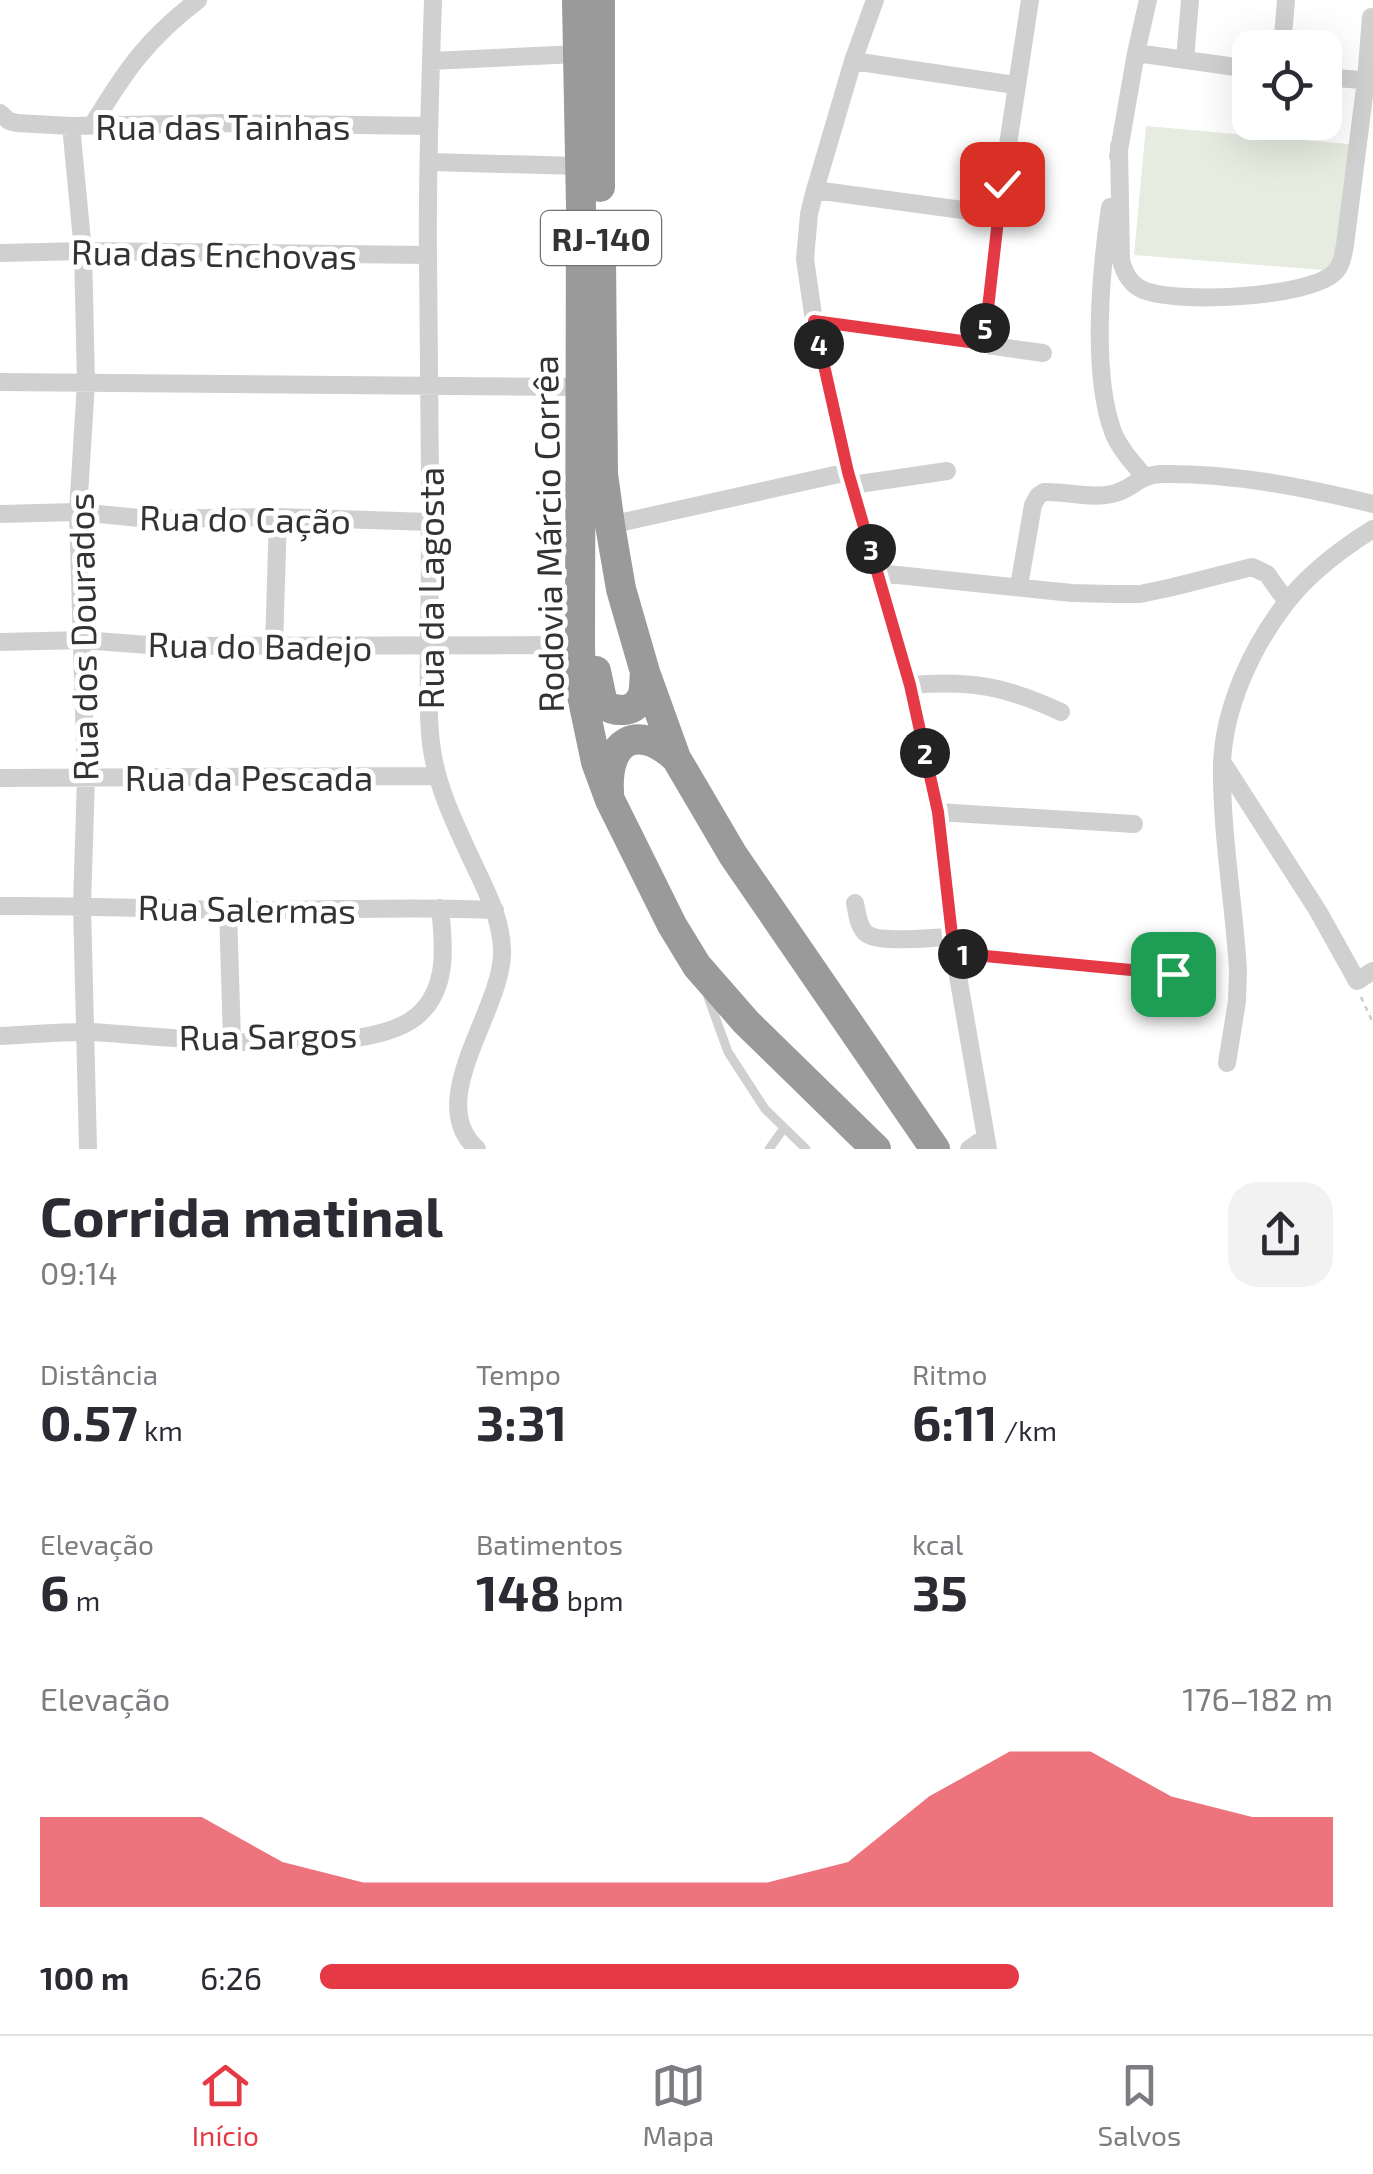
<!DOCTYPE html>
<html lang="pt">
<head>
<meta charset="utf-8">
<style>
  :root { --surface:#fff; --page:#f2f2f3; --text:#2b2b33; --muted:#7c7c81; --line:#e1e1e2; --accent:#e63946 }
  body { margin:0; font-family:"Exo 2",sans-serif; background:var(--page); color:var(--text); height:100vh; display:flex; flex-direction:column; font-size:38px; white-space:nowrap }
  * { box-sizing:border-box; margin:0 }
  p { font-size:32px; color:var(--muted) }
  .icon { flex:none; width:55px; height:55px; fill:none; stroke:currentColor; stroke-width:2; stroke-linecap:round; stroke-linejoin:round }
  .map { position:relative; height:1149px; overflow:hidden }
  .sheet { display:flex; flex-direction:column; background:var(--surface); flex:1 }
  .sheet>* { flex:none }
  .controls { position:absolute; left:1232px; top:30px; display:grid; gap:20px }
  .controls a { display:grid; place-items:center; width:110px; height:110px; border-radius:20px; background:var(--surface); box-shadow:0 10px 40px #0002; font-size:50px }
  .pin { position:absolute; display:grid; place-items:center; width:85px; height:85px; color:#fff; margin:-42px; border-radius:20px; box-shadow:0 5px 15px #0006 }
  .km { position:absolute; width:50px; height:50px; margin:-25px; border-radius:50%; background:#222; color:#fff; font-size:28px; line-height:50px; text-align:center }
  .round { display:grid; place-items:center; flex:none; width:105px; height:105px; border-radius:30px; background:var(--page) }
  .summary { display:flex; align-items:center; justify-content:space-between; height:170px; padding:0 40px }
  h1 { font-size:55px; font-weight:700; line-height:75px }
  .metrics { display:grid; grid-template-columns:repeat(3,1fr); gap:15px; height:170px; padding:10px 40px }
  .metrics div { display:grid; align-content:center }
  .metrics b { font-size:50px; font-weight:700 }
  .metrics small { font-size:28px; font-weight:400 }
  .metrics p { font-size:28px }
  .chart { height:280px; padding:20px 40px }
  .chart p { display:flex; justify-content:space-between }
  .chart svg { width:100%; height:180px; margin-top:10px; fill:var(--accent); opacity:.7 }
  ul { padding:0 40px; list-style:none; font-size:32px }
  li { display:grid; grid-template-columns:160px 120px 1fr; align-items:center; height:75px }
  li i { height:25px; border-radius:12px; background:var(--accent) }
  .dock { display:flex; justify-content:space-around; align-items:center; height:140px; border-top:2px solid var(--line); background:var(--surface); font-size:28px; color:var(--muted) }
  .dock a { display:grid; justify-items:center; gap:5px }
  .dock .current { color:var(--accent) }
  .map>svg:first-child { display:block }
</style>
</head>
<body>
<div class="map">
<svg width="1373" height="1149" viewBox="0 0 1373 1149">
  <rect width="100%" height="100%" fill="#fff"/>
  <path fill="#e6ecdf" d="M 1146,126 L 1349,144 L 1337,271 L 1134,255 Z"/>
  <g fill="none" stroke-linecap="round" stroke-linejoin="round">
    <path stroke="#cdcdcd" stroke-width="2.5" stroke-dasharray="5 5" stroke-linecap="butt" d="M 1361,997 L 1373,1023"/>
    <path stroke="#d0d0d0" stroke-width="9" d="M 708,997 L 728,1052 L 765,1109 L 806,1149
      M 769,1149 L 784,1128"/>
    <path stroke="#d0d0d0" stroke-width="18" d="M 433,0 C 430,86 427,172 428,258 C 428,331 430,404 430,478 C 430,533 430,589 429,644 C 429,677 427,710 431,743 C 436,788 458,830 477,871 C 489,896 501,921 502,949 C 505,1008 422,1100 477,1149
      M 875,0 L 853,61 L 815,190 L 809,214 L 805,259 L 814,321 L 848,472 L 910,685 L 937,812 L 954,953 L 988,1149
      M 1282,48 L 1286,0
      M 1136,53 L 1250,69
      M 1185,60 L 1190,0
      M 431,61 L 577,54
      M 853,61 L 1015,85
      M 1325,77 L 1373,81
      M 0,113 L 9,121 L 17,123 L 71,126 L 222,123 L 429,126
      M 93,124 C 126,70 147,39 198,0
      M 71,126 L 83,251 L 86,383 L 78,512 L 86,778 L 82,905 L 88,1149
      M 1119,146 L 1121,260 C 1124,273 1130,284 1143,290 C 1177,304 1307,298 1334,273 C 1342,266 1343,255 1345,245 L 1366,80 L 1371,17
      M 1118,156 L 1136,53 L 1148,0
      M 429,162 L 580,166
      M 815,190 L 999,215
      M 1110,207 C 1101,269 1091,372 1113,432 C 1120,449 1132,462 1144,476
      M 0,253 L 83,251 L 428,255
      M 814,321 L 1043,353
      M 983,344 L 1002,184 L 1030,0
      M 0,382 L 579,387
      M 852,485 L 947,471
      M 0,514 L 78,512 L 150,519 L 278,517 L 430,522
      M 610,525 L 848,472
      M 878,573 L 1072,593 L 1112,594 L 1140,594 L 1173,587 L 1252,567 L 1267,574 L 1287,602
      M 1019,586 L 1033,505 L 1038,496 L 1044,492 C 1066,491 1090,499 1112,494 C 1132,490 1138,475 1161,474 C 1232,473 1304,487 1373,504
      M 0,642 L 83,640 L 161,646 L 580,645
      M 274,646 L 278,517
      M 910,685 C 971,680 1005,686 1061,712
      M 1223,763 L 1318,911 L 1357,981 L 1373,971
      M 0,778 L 437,776
      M 937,812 L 1134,824
      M 855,903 C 857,912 858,928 867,934 C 881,944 933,937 952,937
      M 0,906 C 86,905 173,910 259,910 C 338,910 416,906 495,910
      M 228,910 L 232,1040
      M 954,953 L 1173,974
      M 0,1036 C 30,1035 62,1031 92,1032 C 166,1036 362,1062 417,1016 C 449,989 444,944 440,908
      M 1227,1063 L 1237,1001 L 1238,970 C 1234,902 1221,833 1222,764 C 1224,707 1252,647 1286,603 C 1309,573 1341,549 1373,529
      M 969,1149 L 986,1137"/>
    <path stroke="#9a9a9a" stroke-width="30" d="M 577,0 L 581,208 L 580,645 L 581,691 L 596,762 L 610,800 L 672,925 L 697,966 L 746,1022 L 876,1149
      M 600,0 L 600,187
      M 601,258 L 603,474 L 610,525 L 621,589 L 645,672 L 676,758 L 733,855 L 935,1149
      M 596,671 L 603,704 C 614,712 634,714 641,698 C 645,692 644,680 645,672
      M 609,792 C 606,741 636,722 676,758"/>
  </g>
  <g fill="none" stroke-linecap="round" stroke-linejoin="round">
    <g stroke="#fff" stroke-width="20">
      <path id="route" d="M 1002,184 L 984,344 L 814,321 L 848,472 L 910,685 L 926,758 L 938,812 L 954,953 L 1173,974"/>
    </g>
    <use href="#route" stroke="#e63946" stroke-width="12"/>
  </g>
  <g text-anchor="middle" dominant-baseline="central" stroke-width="10" stroke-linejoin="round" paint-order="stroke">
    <rect fill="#fff" stroke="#707070" stroke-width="2.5" x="541" y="211" width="120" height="54" rx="8"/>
    <g font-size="32" font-weight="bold" fill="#333">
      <text x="601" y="238">RJ-140</text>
    </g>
    <g font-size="35" fill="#333" stroke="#fff">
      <text x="223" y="126">Rua das Tainhas</text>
      <text transform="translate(214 253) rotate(1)">Rua das Enchovas</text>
      <text transform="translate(245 518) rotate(1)">Rua do Cação</text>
      <text transform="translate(547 534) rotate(-91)">Rodovia Márcio Corrêa</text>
      <text transform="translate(430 588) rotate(-90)">Rua da Lagosta</text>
      <text transform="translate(82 637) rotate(-91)">Rua dos Dourados</text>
      <text transform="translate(260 645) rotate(1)">Rua do Badejo</text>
      <text x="249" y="777">Rua da Pescada</text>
      <text transform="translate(247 908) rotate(1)">Rua Salermas</text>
      <text transform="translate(268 1035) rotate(-1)">Rua Sargos</text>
    </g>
  </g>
</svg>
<div class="controls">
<a><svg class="icon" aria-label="locate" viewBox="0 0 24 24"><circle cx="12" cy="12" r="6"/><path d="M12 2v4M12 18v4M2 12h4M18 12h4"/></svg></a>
</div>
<div class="pin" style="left:1173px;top:974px;background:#1e9e55"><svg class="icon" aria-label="arrive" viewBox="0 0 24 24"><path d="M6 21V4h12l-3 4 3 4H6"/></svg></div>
<div class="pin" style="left:1002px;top:184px;background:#d93025"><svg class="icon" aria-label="check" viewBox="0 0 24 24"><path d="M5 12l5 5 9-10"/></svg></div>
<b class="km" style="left:963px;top:954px">1</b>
<b class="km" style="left:925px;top:753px">2</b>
<b class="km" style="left:871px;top:549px">3</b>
<b class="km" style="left:819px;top:344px">4</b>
<b class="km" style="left:985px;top:328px">5</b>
</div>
<section class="sheet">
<div class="summary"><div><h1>Corrida matinal</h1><p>09:14</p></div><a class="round"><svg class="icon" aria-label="share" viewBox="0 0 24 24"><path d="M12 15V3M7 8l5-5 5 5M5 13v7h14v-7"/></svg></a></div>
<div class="metrics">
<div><p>Distância</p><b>0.57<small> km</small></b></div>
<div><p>Tempo</p><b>3:31</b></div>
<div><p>Ritmo</p><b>6:11<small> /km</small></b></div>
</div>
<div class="metrics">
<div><p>Elevação</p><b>6<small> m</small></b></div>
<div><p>Batimentos</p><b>148<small> bpm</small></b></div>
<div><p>kcal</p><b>35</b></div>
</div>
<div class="chart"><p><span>Elevação</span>176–182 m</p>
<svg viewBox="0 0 160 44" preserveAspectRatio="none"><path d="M0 44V22L10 22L20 22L30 33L40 38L50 38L60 38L70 38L80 38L90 38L100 33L110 17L120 6L130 6L140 17L150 22L160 22V44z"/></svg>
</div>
<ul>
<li><b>100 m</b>6:26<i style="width:69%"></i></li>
</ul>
</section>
<nav class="dock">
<a class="current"><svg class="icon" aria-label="home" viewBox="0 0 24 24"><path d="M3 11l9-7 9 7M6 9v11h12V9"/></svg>Início</a>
<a><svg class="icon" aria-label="map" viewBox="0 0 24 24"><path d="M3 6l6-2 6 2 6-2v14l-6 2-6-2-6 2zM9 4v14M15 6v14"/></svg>Mapa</a>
<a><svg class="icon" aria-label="saved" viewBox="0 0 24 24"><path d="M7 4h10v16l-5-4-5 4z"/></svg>Salvos</a>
</nav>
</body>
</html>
